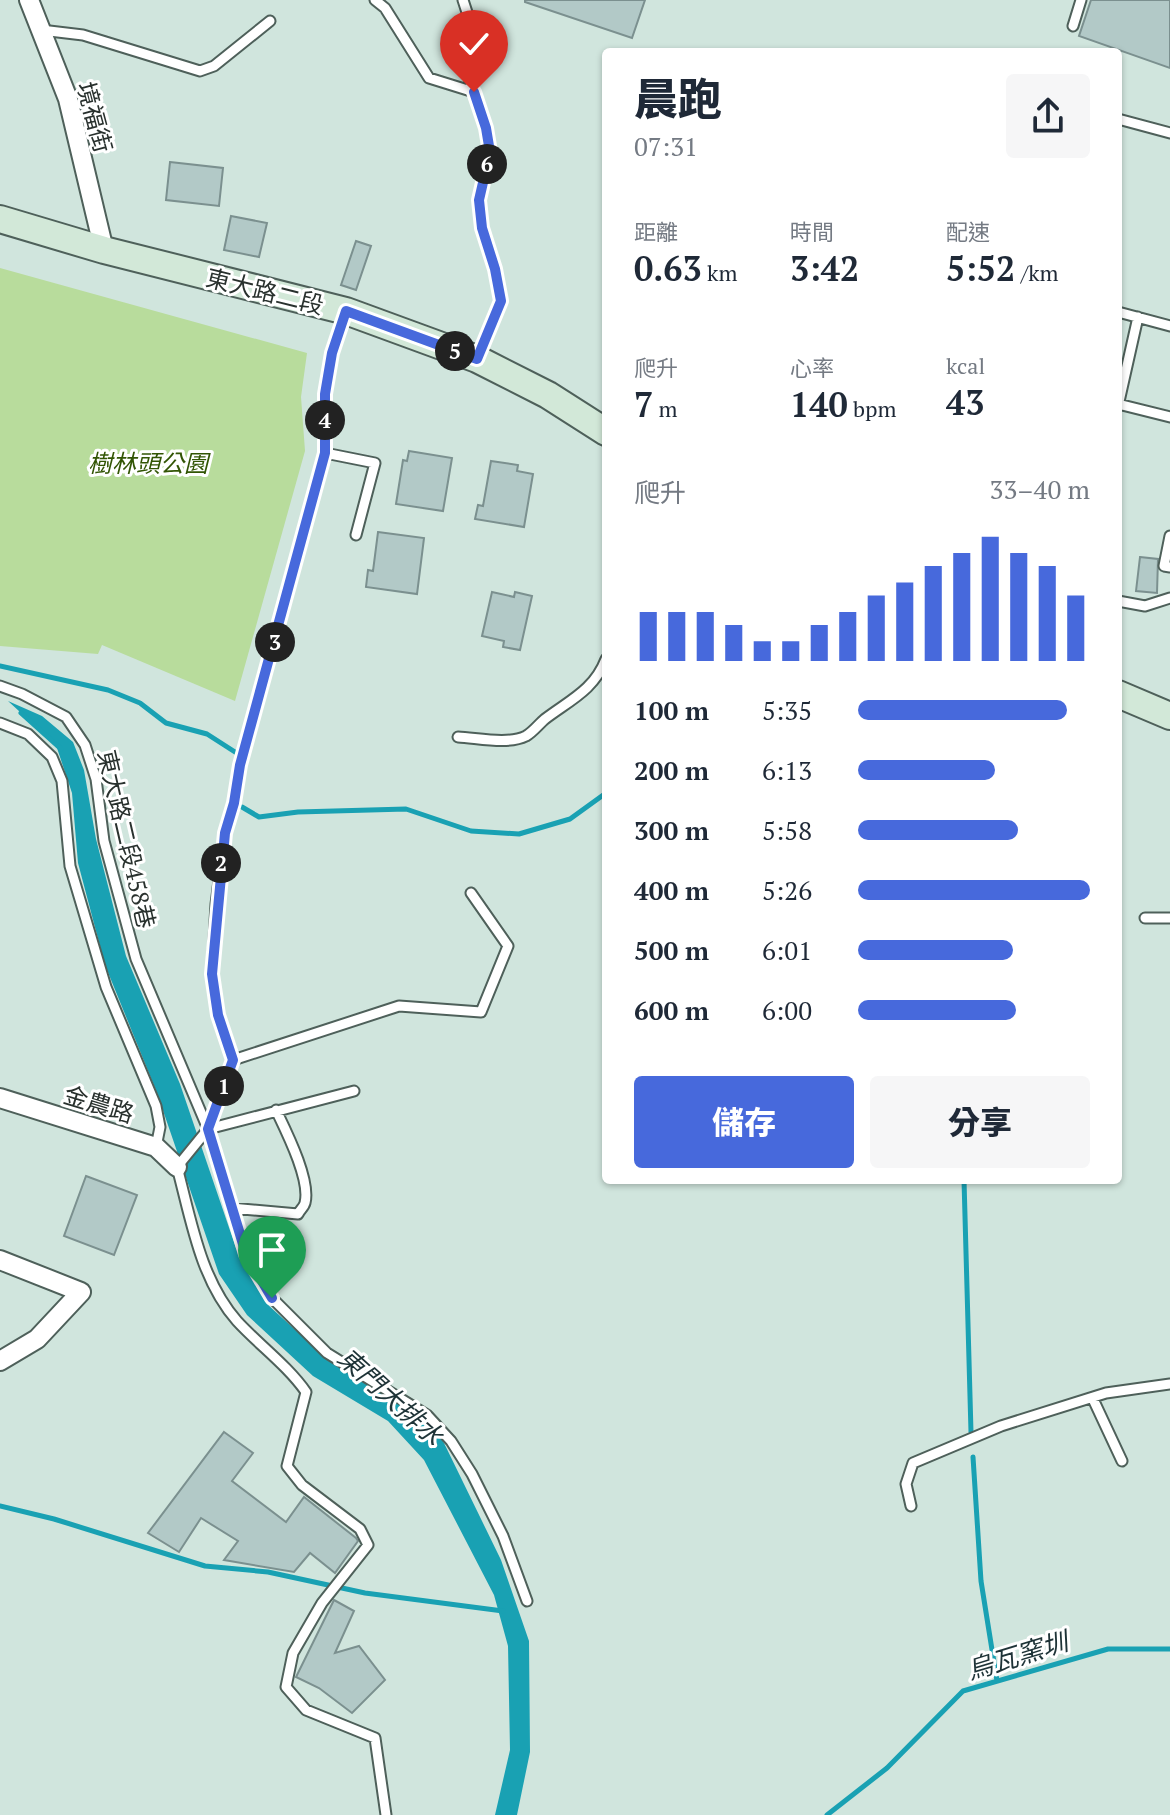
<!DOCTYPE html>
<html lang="zh-TW">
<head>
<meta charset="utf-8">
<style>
  :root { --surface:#fff; --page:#f6f6f7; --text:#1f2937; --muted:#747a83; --accent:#4769dc }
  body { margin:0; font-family:"PT Serif","Noto Sans TC",serif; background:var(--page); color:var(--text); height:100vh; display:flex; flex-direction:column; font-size:30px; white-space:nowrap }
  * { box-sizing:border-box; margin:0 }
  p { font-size:26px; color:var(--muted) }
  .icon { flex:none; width:44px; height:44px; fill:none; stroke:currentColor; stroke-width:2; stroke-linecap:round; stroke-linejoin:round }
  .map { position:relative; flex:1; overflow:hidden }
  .side { position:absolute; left:602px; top:48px; width:520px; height:1136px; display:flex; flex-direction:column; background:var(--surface); border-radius:8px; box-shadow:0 2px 6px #0004 }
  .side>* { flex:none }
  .pin { position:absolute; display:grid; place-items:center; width:68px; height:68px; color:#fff; margin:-82px -34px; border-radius:50% 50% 50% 0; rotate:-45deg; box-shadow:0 0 8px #0007 }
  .pin .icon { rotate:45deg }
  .km { position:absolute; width:40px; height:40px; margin:-20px; border-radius:50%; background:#222; color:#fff; font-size:22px; line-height:40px; text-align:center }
  .round { display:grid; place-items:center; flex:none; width:84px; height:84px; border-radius:8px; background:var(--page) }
  .headline { display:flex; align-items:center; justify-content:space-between; height:136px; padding:0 32px }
  h1 { font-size:44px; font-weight:800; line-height:60px }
  .figures { display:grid; grid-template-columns:repeat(3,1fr); gap:12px; height:136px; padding:8px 32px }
  .figures div { display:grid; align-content:center }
  .figures b { font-size:34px; font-weight:800 }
  .figures small { font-size:22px; font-weight:400 }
  .figures p { font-size:22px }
  .chart { height:224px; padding:16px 32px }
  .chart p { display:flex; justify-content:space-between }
  .chart svg { width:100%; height:144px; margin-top:8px; stroke:var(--accent); stroke-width:6 }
  .action { display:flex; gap:16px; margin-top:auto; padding:16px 32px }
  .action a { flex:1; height:92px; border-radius:8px; background:var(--accent); color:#fff; font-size:32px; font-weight:800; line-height:92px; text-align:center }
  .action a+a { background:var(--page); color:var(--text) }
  ul { padding:0 32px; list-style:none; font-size:26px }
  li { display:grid; grid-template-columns:128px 96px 1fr; align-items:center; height:60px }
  li i { height:20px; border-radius:10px; background:var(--accent) }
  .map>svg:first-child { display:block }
</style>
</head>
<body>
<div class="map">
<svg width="1170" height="1815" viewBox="0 0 1170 1815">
  <rect width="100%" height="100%" fill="#d0e5dd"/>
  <path fill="#b8dc9c" d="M 0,268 L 307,353 L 301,397 L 305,451 L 235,701 L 102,645 L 98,654 L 0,646 Z"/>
  <path fill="#19a1b3" d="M 8,701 L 42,716 L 73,742 L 84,770 L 96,839 L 126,956 L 180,1084 L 236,1248 L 267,1304 L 324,1356 L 420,1415 L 443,1441 L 501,1560 L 529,1641 L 530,1752 L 517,1815 L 495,1815 L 510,1750 L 508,1646 L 494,1595 L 424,1460 L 388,1421 L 313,1376 L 247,1315 L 219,1274 L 157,1093 L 105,965 L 78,863 L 72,793 L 56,745 Z"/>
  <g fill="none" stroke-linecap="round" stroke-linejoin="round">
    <path stroke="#19a1b3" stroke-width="5" d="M 0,666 L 108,690 L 140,703 L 166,723 L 207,734 L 235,752
      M 21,713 L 61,749
      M 242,807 L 259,817 L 298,812 L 406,809 L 471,831 L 519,834 L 570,819 L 606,793
      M 964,1180 L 971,1432
      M 973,1457 L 981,1581 L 997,1681
      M 0,1506 L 54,1519 L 205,1566 L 268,1572 L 365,1593 L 503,1611
      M 827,1815 L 887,1768 L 963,1691 L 1108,1649 L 1170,1649"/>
  </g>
  <path fill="#b2c9c7" stroke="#7b908f" stroke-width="2" d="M 525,0 L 645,0 L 632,38 L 525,2 Z
    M 1091,0 L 1170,0 L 1170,68 L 1079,36 Z
    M 170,162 L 223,168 L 219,206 L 166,200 Z
    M 231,216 L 267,223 L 259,257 L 224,250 Z
    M 356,241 L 371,246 L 356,290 L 341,285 Z
    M 409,451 L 452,458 L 443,511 L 396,504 L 403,460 L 407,461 Z
    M 491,461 L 518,465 L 517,471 L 533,474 L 524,527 L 475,519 L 478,505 L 483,506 Z
    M 378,532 L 424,538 L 417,594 L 366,587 L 368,570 L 373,571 Z
    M 1140,557 L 1158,559 L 1157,593 L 1136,591 Z
    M 492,592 L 514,597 L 515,592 L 532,596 L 520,650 L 503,647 L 504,641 L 482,636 Z
    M 86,1176 L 137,1195 L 114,1255 L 64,1236 Z
    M 224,1432 L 253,1453 L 232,1481 L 286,1522 L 304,1497 L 356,1538 L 358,1541 L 335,1573 L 310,1553 L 294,1572 L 224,1560 L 238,1541 L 201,1518 L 179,1552 L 148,1533 Z
    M 334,1600 L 354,1611 L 335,1653 L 359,1646 L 385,1680 L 352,1713 L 319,1688 L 296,1677 Z"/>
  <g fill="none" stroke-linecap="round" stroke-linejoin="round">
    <g stroke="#4e605a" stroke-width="13">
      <path id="service" d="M 375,0 L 385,8 L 429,78 L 474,92
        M 463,0 L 474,34 L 466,69 L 486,128 L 490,152 L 479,200 L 482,228 L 495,269 L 501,301 L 479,356
        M 1073,26 L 1081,0
        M 41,30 L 83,35 L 200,71 L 214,66 L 270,21
        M 1118,119 L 1170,133
        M 1118,312 L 1170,326
        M 345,314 L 332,353 L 325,394 L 325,453 L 240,765 L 234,803 L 225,833 L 216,904 L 212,974 L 218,1015 L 233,1060 L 208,1129 L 177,1167 C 191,1219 200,1279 237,1321 C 259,1345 287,1365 306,1392 L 287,1466 L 302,1485 L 360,1529 L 368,1545 L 322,1603 L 293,1653 L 286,1687 L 306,1710 L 375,1738 L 386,1815
        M 1118,404 L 1170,417
        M 1118,406 L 1138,317
        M 325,453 L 375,463 L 356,535
        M 1170,536 L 1164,566 L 1170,567
        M 1118,601 L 1145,606 L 1170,598
        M 0,686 L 22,694 L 66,717 L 85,745 L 96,779 L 104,841 L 136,959 L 208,1129 L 246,1254 L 272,1298 L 327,1353 L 427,1415 L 451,1441 L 472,1474 L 503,1536 L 527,1601
        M 0,723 L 28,734 L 52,757 L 62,781 L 70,866 L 106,987 L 156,1106 L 160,1127 L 156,1147
        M 458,737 C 478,738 508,745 526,736 C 533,732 539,724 545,719 C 570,700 594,690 606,659
        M 1145,918 L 1170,918
        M 233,1060 L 399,1006 L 481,1012 L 508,946 L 471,893
        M 208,1129 L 354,1091
        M 231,1208 L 298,1214 C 300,1210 304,1207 305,1203 C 311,1180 286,1131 276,1110
        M 1093,1399 L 1122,1461
        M 911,1506 L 906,1484 L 913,1463 L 1001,1426 L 1106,1393 L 1170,1384"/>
    </g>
    <g stroke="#4e605a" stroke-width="22">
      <path id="minor" d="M 29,0 L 68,99 L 104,250
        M 0,1098 L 156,1147 L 177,1167
        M 0,1260 L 81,1292 L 37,1339 L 0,1361"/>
    </g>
    <g stroke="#4e605a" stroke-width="30">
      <path id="secondary" d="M 0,219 L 104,250 L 346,311 L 477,359 L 548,395 L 606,432
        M 1118,694 L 1170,716"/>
    </g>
    <use href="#service" stroke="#fff" stroke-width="9"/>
    <use href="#minor" stroke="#fff" stroke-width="18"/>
    <use href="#secondary" stroke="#d2e8d8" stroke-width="26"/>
  </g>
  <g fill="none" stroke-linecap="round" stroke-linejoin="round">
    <g stroke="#fff" stroke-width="16">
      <path id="route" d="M 272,1298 L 246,1254 L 208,1129 L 233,1060 L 218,1015 L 212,974 L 225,833 L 234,803 L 240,765 L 325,453 L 325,394 L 332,353 L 346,311 L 477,359 L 501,301 L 495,269 L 482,228 L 479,200 L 490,152 L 486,128 L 474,92"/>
    </g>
    <use href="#route" stroke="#4769dc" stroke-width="10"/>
  </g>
  <g text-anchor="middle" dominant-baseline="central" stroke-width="6" stroke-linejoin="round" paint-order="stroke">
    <g font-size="24" fill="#29312e" stroke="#fff">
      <text transform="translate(95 117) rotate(75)">境福街</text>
      <text transform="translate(265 291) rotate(14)">東大路二段</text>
      <text transform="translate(127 839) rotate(77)">東大路二段458巷</text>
      <text transform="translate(99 1104) rotate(17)">金農路</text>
    </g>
    <g font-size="24" font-style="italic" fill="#325504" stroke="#fff">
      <text x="148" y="463">樹林頭公園</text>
    </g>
    <g font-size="26" font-style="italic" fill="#1e3337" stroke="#fff">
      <text transform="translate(391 1396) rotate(42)">東門大排水</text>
      <text transform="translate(1017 1655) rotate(-17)">烏瓦窯圳</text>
    </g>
  </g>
</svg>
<div class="pin" style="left:272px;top:1298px;background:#1e9e55"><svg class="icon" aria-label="arrive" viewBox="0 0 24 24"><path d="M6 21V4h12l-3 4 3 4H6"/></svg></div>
<div class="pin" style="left:474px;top:92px;background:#d93025"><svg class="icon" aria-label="check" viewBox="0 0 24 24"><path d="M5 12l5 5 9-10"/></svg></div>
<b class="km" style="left:224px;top:1086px">1</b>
<b class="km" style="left:221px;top:863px">2</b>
<b class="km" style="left:275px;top:642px">3</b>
<b class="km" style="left:325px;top:420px">4</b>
<b class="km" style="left:455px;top:351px">5</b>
<b class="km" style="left:487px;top:164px">6</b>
<section class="side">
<div class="headline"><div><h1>晨跑</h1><p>07:31</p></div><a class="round"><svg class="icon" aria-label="share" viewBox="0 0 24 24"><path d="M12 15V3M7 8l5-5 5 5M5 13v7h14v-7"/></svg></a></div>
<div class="figures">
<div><p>距離</p><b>0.63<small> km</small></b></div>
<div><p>時間</p><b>3:42</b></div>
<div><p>配速</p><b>5:52<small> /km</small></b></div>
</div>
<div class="figures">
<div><p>爬升</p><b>7<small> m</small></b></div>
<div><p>心率</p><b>140<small> bpm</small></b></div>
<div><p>kcal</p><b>43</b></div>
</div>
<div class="chart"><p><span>爬升</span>33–40 m</p>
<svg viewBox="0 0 160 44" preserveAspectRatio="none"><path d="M5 44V29M15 44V29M25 44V29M35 44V33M45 44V38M55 44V38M65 44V33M75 44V29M85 44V24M95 44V20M105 44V15M115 44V11M125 44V6M135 44V11M145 44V15M155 44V24"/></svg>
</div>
<ul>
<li><b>100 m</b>5:35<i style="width:90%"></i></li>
<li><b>200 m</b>6:13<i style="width:59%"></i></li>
<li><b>300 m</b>5:58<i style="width:69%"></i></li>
<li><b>400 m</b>5:26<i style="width:100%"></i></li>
<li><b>500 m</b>6:01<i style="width:67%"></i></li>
<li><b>600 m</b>6:00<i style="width:68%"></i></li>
</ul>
<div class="action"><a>儲存</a><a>分享</a></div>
</section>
</div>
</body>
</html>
